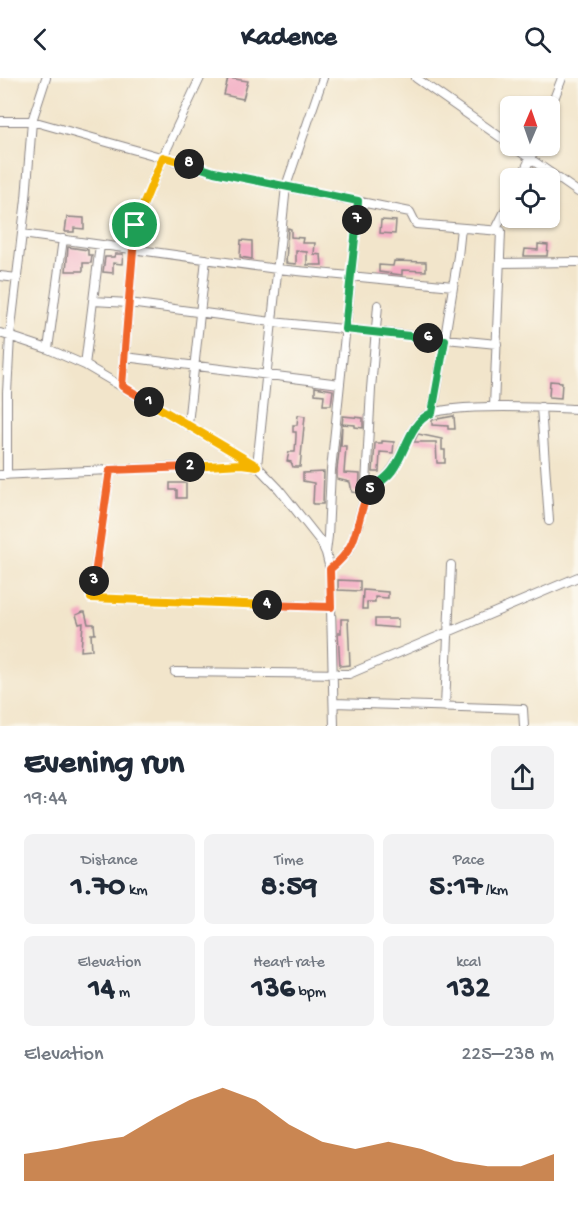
<!DOCTYPE html>
<html lang="en">
<head>
<meta charset="utf-8">
<style>
  :root { --surface:#fff; --page:#f2f2f3; --text:#1f2937; --muted:#747a83; --accent:#b45309 }
  body { margin:0; font-family:"Gochi Hand",sans-serif; background:var(--page); color:var(--text); height:100vh; display:flex; flex-direction:column; font-size:22px; white-space:nowrap }
  * { box-sizing:border-box; margin:0 }
  p { font-size:20px; color:var(--muted) }
  .icon { flex:none; width:33px; height:33px; fill:none; stroke:currentColor; stroke-width:2; stroke-linecap:round; stroke-linejoin:round }
  .map { position:relative; height:648px; overflow:hidden }
  .details { display:flex; flex-direction:column; background:var(--surface); flex:1 }
  .details>* { flex:none }
  .needle { width:39px; rotate:2deg }
  .tools { position:absolute; left:500px; top:18px; display:grid; gap:12px }
  .tools a { display:grid; place-items:center; width:60px; height:60px; border-radius:9px; background:var(--surface); box-shadow:0 2px 4px #0004; font-size:30px }
  .pin { position:absolute; display:grid; place-items:center; width:51px; height:51px; color:#fff; margin:-26px; border:3px solid #fff; border-radius:50%; box-shadow:0 2px 6px #0007 }
  .km { position:absolute; width:30px; height:30px; margin:-15px; border-radius:50%; background:#222; color:#fff; font-size:16px; line-height:30px; text-align:center }
  .round { display:grid; place-items:center; flex:none; width:63px; height:63px; border-radius:9px; background:var(--page) }
  .overview { display:flex; align-items:center; justify-content:space-between; height:102px; padding:0 24px }
  h1 { font-size:33px; font-weight:700; line-height:45px }
  .metrics { display:grid; grid-template-columns:repeat(3,1fr); gap:9px; height:102px; padding:6px 24px }
  .metrics div { display:grid; align-content:center; border-radius:9px; background:var(--page); text-align:center }
  .metrics b { font-size:30px; font-weight:700 }
  .metrics small { font-size:16px; font-weight:400 }
  .metrics p { font-size:16px }
  .chart { height:168px; padding:12px 24px }
  .chart p { display:flex; justify-content:space-between }
  .chart svg { width:100%; height:108px; margin-top:6px; fill:var(--accent); opacity:.7 }
  header { display:flex; justify-content:space-between; align-items:center; height:78px; padding:0 24px; background:var(--surface); font-size:27px; font-weight:700 }
  .map>svg:first-child { display:block }
</style>
</head>
<body>
<header><svg class="icon" aria-label="back" viewBox="0 0 24 24"><path d="M15 5l-7 7 7 7"/></svg>Kadence<svg class="icon" aria-label="search" viewBox="0 0 24 24"><circle cx="10" cy="10" r="6"/><path d="M15 15l6 6"/></svg></header>
<div class="map">
<svg width="578" height="648" viewBox="0 0 578 648">
  <rect width="100%" height="100%" fill="#fbf7ec"/>
  <filter id="ink" filterUnits="userSpaceOnUse"><feTurbulence type="fractalNoise" baseFrequency=".0167" numOctaves="2"/><feDisplacementMap in="SourceGraphic" scale="12" xChannelSelector="R" yChannelSelector="G"/><feConvolveMatrix kernelMatrix="1 2 1 2 8 2 1 2 1" color-interpolation-filters="sRGB"/></filter>
  <filter id="wash" filterUnits="userSpaceOnUse"><feTurbulence type="fractalNoise" baseFrequency=".008" numOctaves="4" result="noise"/><feDisplacementMap in="SourceGraphic" scale="24" xChannelSelector="R" yChannelSelector="G"/><feGaussianBlur stdDeviation="1.35" result="paint"/><feColorMatrix in="noise" values="0 0 0 0 0 0 0 0 0 0 0 0 0 0 0 0 0 1.4 0 .05"/><feComposite in="paint" operator="in"/></filter>
  <g filter="url(#wash)">
    <rect width="100%" height="100%" fill="#f2e5cb"/>
    <g id="blocks">
      <path fill="#f3abc2" d="M 228,0 L 248,3 L 243,21 L 224,17 Z
        M 67,139 L 84,140 L 84,151 L 74,150 L 74,154 L 65,154 Z
        M 381,142 L 396,143 L 395,156 L 380,155 Z
        M 288,150 L 291,151 L 291,159 L 303,160 L 302,165 L 315,165 L 314,176 L 321,177 L 322,187 L 307,187 L 307,174 L 296,173 L 296,186 L 286,185 Z
        M 241,162 L 252,163 L 252,181 L 240,179 Z
        M 538,166 L 548,167 L 547,178 L 524,178 L 525,171 L 538,172 Z
        M 68,169 L 88,172 L 88,177 L 92,177 L 91,185 L 83,185 L 83,193 L 66,193 Z
        M 115,176 L 123,176 L 122,186 L 113,185 L 113,195 L 103,194 L 105,179 L 114,179 Z
        M 394,183 L 426,184 L 426,193 L 402,192 L 402,197 L 379,194 L 379,187 L 393,188 Z
        M 550,303 L 562,304 L 561,320 L 549,319 Z
        M 315,309 L 333,312 L 331,327 L 323,327 L 324,317 L 315,316 Z
        M 298,337 L 305,338 L 300,389 L 293,389 L 291,384 L 287,383 L 289,374 L 295,374 L 296,358 L 296,354 L 293,354 L 293,347 L 297,347 Z
        M 343,338 L 363,340 L 363,350 L 355,349 L 355,347 L 342,346 L 341,368 L 346,368 L 344,395 L 360,396 L 359,415 L 352,414 L 350,404 L 337,401 L 337,392 Z
        M 454,338 L 455,351 L 448,351 L 448,348 L 432,347 L 432,342 Z
        M 418,356 L 442,361 L 442,372 L 445,372 L 445,385 L 437,385 L 436,364 L 414,364 Z
        M 382,363 L 394,364 L 393,375 L 380,374 L 379,394 L 373,394 L 375,365 L 382,365 Z
        M 324,394 L 323,426 L 313,426 L 314,405 L 303,403 L 303,395 Z
        M 170,405 L 186,405 L 186,420 L 177,420 L 177,412 L 170,412 Z
        M 338,502 L 360,503 L 360,513 L 338,512 Z
        M 363,512 L 388,514 L 388,520 L 375,519 L 375,524 L 367,524 L 367,531 L 362,531 Z
        M 83,534 L 85,534 L 88,546 L 94,546 L 95,556 L 91,556 L 92,572 L 81,573 L 83,545 L 79,546 L 76,537 Z
        M 341,541 L 348,541 L 350,587 L 340,588 L 338,555 L 341,555 Z
        M 375,541 L 398,541 L 398,550 L 375,548 Z"/>
    </g>
  </g>
  <g filter="url(#ink)">
    <use href="#blocks" fill-opacity="0" stroke="#8a8483" stroke-width="1.5"/>
    <g fill="none" stroke-linecap="round" stroke-linejoin="round">
      <g stroke="#8a8483" stroke-width="10">
        <path id="minor" d="M 416,0 L 510,66
          M 549,34 L 562,0
          M 0,43 L 32,43 L 214,94 L 410,134 L 416,146 L 501,153 L 494,329
          M 512,68 L 578,114
          M 521,100 L 536,68
          M 495,153 L 510,123
          M 22,156 L 277,191 L 453,208
          M 500,185 L 578,184
          M 0,198 L 17,200
          M 93,223 L 129,225 L 272,244 L 497,266
          M 0,255 L 48,271 L 85,287 L 257,388 L 279,411 L 321,464 L 326,475 L 330,491 L 334,648
          M 48,271 L 63,161
          M 125,279 L 340,306
          M 85,287 L 100,167
          M 122,308 L 135,147 L 163,79 L 200,0
          M 541,329 L 549,443
          M 433,335 L 458,178 L 461,150
          M 188,346 L 206,181
          M 110,392 L 91,520 L 331,529
          M 0,397 L 241,386 L 257,388 L 286,108 L 323,0
          M 7,397 L 7,315 L 10,258 L 26,121 L 32,43 L 46,0
          M 370,413 L 366,407 L 371,311 L 378,227
          M 326,474 L 328,458 L 331,392 L 359,123
          M 330,491 C 361,468 353,450 366,419 C 371,408 384,403 391,393 C 403,378 409,350 424,339 C 443,324 550,330 578,331
          M 175,594 L 349,596 L 578,499
          M 334,625 L 523,631 L 524,648
          M 445,629 L 451,487"/>
      </g>
      <use href="#minor" stroke="#fff" stroke-width="8"/>
    </g>
  </g>
  <g fill="none" stroke-linecap="round" stroke-linejoin="round" filter="url(#ink)">
    <g stroke="#fff" stroke-width="12">
      <path id="split-1" d="M 135,147 L 122,308 L 149,324"/>
    </g>
    <g stroke="#fff" stroke-width="12">
      <path id="split-2" d="M 149,324 L 257,388 L 241,386 L 190,389"/>
    </g>
    <g stroke="#fff" stroke-width="12">
      <path id="split-3" d="M 94,503 L 110,392 L 190,389"/>
    </g>
    <g stroke="#fff" stroke-width="12">
      <path id="split-4" d="M 94,503 L 91,520 L 267,527"/>
    </g>
    <g stroke="#fff" stroke-width="12">
      <path id="split-5" d="M 267,527 L 331,529 L 330,491 C 363,466 353,443 370,412"/>
    </g>
    <g stroke="#fff" stroke-width="12">
      <path id="split-6" d="M 370,412 C 377,406 386,401 392,393 C 406,375 409,344 432,335 L 445,262 L 428,260"/>
    </g>
    <g stroke="#fff" stroke-width="12">
      <path id="split-7" d="M 357,142 L 345,251 L 428,260"/>
    </g>
    <g stroke="#fff" stroke-width="12">
      <path id="split-8" d="M 189,86 L 214,94 L 358,123 L 357,142"/>
    </g>
    <g stroke="#fff" stroke-width="12">
      <path id="split-9" d="M 135,147 L 163,79 L 189,86"/>
    </g>
    <use href="#split-1" stroke="#f0652b" stroke-width="8"/>
    <use href="#split-2" stroke="#f5b400" stroke-width="8"/>
    <use href="#split-3" stroke="#f0652b" stroke-width="8"/>
    <use href="#split-4" stroke="#f5b400" stroke-width="8"/>
    <use href="#split-5" stroke="#f0652b" stroke-width="8"/>
    <use href="#split-6" stroke="#22a559" stroke-width="8"/>
    <use href="#split-7" stroke="#22a559" stroke-width="8"/>
    <use href="#split-8" stroke="#22a559" stroke-width="8"/>
    <use href="#split-9" stroke="#f5b400" stroke-width="8"/>
  </g>
</svg>
<div class="tools">
<a><svg class="needle" viewBox="-14 -14 28 28"><path d="M0-13l5 13h-10z" fill="#e53935"/><path d="M0 13l5-13h-10z" fill="#747a83"/></svg></a>
<a><svg class="icon" aria-label="locate" viewBox="0 0 24 24"><circle cx="12" cy="12" r="6"/><path d="M12 2v4M12 18v4M2 12h4M18 12h4"/></svg></a>
</div>
<div class="pin" style="left:135px;top:147px;background:#1e9e55"><svg class="icon" aria-label="arrive" viewBox="0 0 24 24"><path d="M6 21V4h12l-3 4 3 4H6"/></svg></div>
<b class="km" style="left:149px;top:324px">1</b>
<b class="km" style="left:190px;top:389px">2</b>
<b class="km" style="left:94px;top:503px">3</b>
<b class="km" style="left:267px;top:527px">4</b>
<b class="km" style="left:370px;top:412px">5</b>
<b class="km" style="left:428px;top:260px">6</b>
<b class="km" style="left:357px;top:142px">7</b>
<b class="km" style="left:189px;top:86px">8</b>
</div>
<section class="details">
<div class="overview"><div><h1>Evening run</h1><p>19:44</p></div><a class="round"><svg class="icon" aria-label="share" viewBox="0 0 24 24"><path d="M12 15V3M7 8l5-5 5 5M5 13v7h14v-7"/></svg></a></div>
<div class="metrics">
<div><p>Distance</p><b>1.70<small> km</small></b></div>
<div><p>Time</p><b>8:59</b></div>
<div><p>Pace</p><b>5:17<small> /km</small></b></div>
</div>
<div class="metrics">
<div><p>Elevation</p><b>14<small> m</small></b></div>
<div><p>Heart rate</p><b>136<small> bpm</small></b></div>
<div><p>kcal</p><b>132</b></div>
</div>
<div class="chart"><p><span>Elevation</span>225–238 m</p>
<svg viewBox="0 0 160 44" preserveAspectRatio="none"><path d="M0 44V33L10 31L20 28L30 26L40 18L50 11L60 6L70 11L80 21L90 28L100 31L110 28L120 31L130 36L140 38L150 38L160 33V44z"/></svg>
</div>
</section>
</body>
</html>
